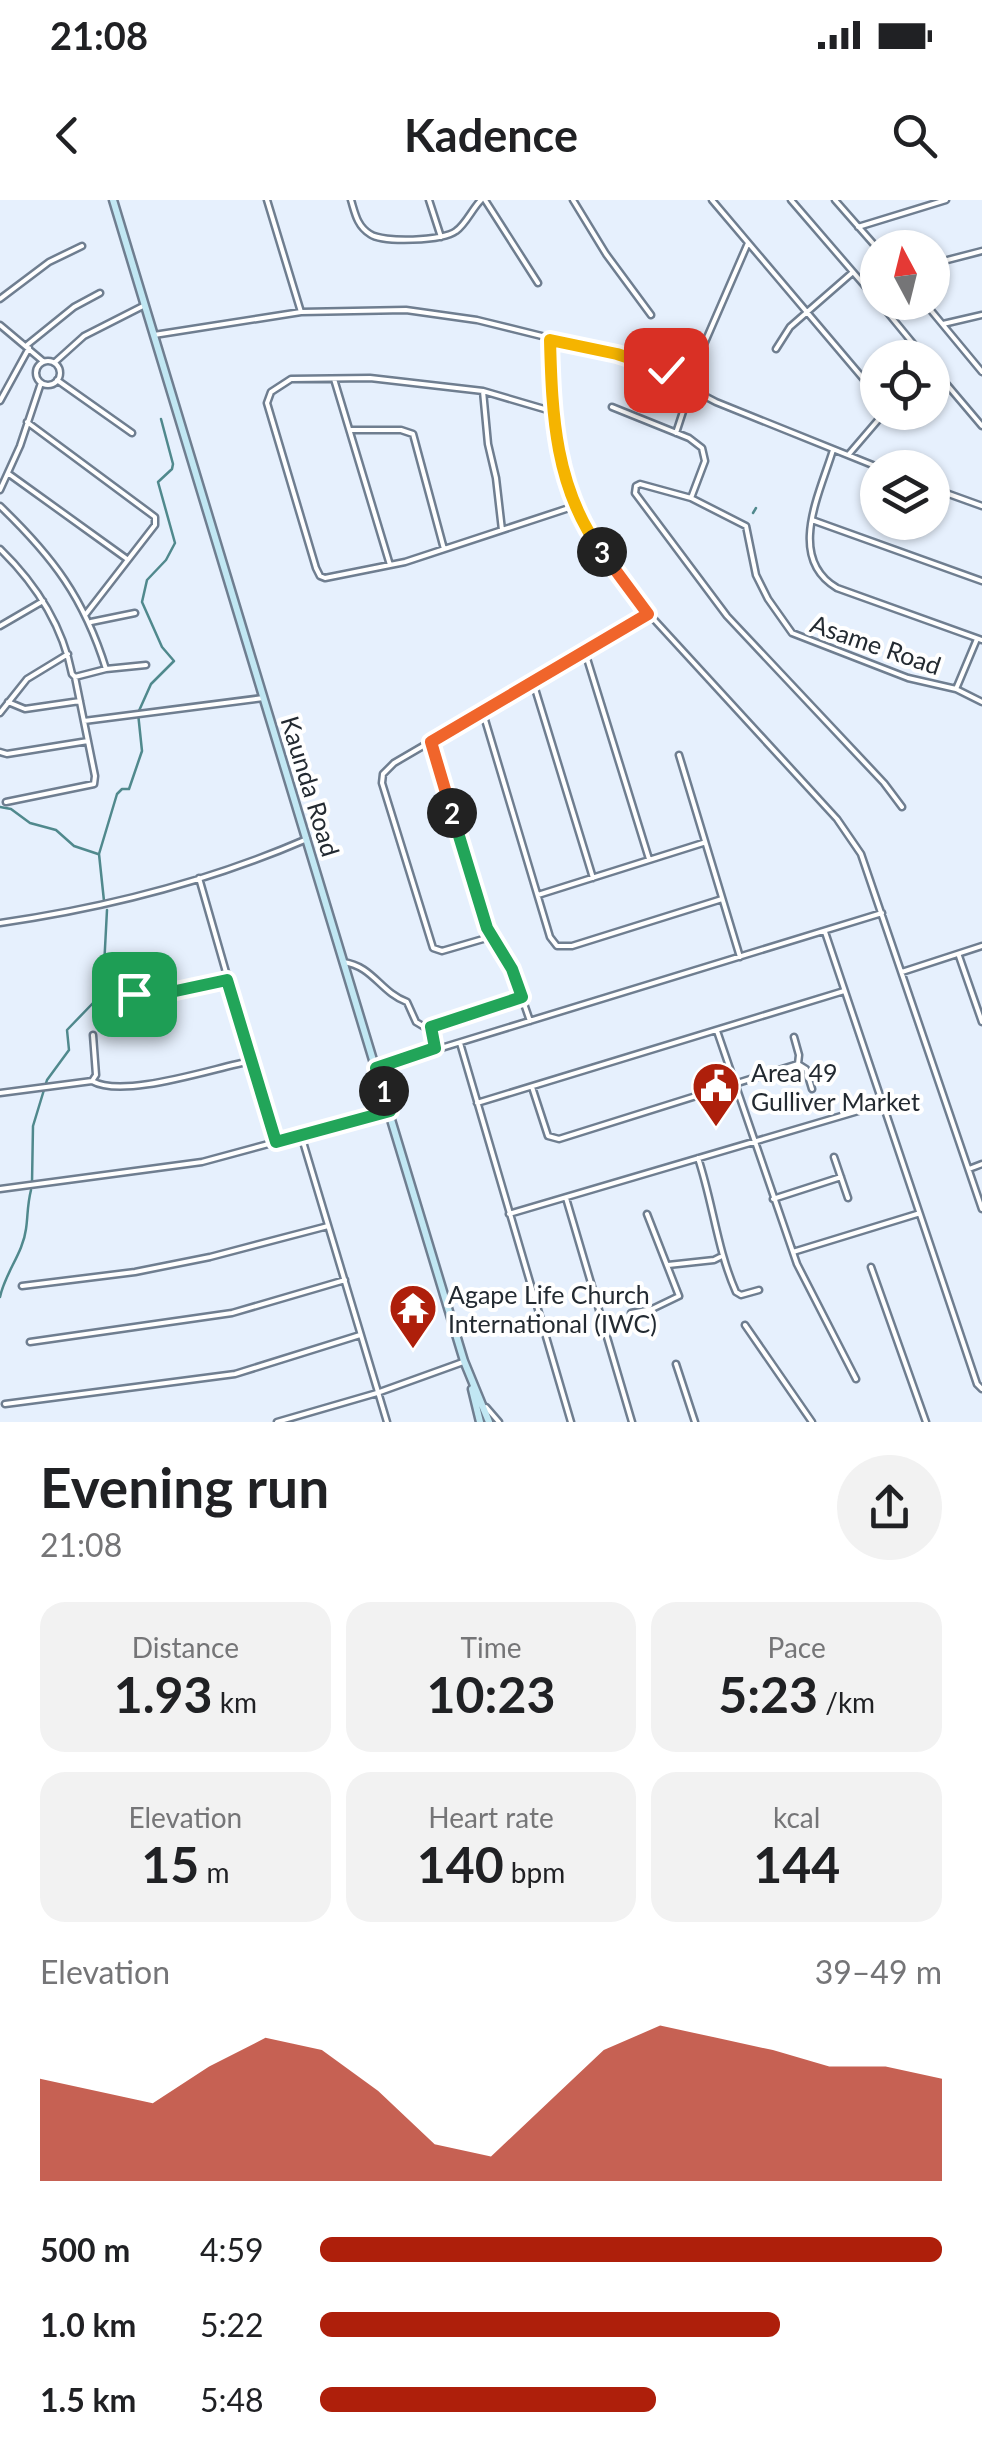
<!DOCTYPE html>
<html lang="en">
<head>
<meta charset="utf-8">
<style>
  :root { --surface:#fff; --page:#f2f2f2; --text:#202124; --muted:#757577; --accent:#ae1f0b }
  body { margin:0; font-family:Lato,sans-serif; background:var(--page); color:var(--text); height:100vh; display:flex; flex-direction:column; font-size:38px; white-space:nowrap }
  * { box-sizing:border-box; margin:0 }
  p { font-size:32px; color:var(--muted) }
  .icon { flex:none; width:55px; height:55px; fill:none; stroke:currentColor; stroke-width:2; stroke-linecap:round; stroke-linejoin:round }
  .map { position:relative; height:1222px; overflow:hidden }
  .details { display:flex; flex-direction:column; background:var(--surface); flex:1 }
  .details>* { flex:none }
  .needle { width:65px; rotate:353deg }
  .tools { position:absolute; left:860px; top:30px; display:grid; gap:20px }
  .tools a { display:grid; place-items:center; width:90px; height:90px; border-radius:50%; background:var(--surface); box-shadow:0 2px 8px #0004; font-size:50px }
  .pin { position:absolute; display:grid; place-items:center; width:85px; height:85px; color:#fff; margin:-42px; border-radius:20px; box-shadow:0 5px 15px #0006 }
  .km { position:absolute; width:50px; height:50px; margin:-25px; border-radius:50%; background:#222; color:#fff; font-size:28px; line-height:50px; text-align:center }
  .round { display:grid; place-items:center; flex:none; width:105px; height:105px; border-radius:52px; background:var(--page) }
  .overview { display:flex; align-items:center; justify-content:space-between; height:170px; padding:0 40px }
  h1 { font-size:55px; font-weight:700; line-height:75px }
  .stats { display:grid; grid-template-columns:repeat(3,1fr); gap:15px; height:170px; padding:10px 40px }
  .stats div { display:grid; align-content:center; border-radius:25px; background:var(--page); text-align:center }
  .stats b { font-size:50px; font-weight:700 }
  .stats small { font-size:28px; font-weight:400 }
  .stats p { font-size:28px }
  .chart { height:280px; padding:20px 40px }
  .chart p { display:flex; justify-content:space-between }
  .chart svg { width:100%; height:180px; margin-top:10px; fill:var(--accent); opacity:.7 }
  ul { padding:0 40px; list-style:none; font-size:32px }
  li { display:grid; grid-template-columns:160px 120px 1fr; align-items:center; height:75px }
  li i { height:25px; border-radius:12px; background:var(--accent) }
  .status { display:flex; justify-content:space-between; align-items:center; height:70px; padding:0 50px; background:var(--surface); direction:ltr }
  .status svg { height:28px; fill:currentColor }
  header { display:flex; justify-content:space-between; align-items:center; height:130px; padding:0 40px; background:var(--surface); font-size:45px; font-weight:700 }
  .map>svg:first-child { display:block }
</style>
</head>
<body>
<div class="status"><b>21:08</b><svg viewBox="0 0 49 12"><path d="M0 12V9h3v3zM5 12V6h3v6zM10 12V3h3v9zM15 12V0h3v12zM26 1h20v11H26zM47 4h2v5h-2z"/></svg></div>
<header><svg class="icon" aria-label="back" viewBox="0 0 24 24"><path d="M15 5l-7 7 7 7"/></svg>Kadence<svg class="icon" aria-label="search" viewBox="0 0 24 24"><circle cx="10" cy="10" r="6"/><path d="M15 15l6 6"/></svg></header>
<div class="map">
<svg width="982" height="1222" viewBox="0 0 982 1222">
  <rect width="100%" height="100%" fill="#e6f0fd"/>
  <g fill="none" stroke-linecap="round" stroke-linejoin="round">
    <path stroke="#50898d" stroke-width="2.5" d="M 753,313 L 756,308
      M 0,607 L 11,609 L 30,623 L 56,630 L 74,646 L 98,654
      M 104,701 L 99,654 L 117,594 L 122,589 L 129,589 L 142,551 L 138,513 L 151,484 L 174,461 L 162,447 L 142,402 L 147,380 L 166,360 L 175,343 L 158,282 L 172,269 L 173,264 L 161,219
      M 32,983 L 33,926 L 47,880 L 69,850 L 67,830 L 94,802 L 103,786 L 107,710
      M 0,1097 C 5,1073 23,1053 26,1029 C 28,1016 27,1006 31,990"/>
    <g stroke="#6f7e90" stroke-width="9">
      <path id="minor" d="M 267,0 L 301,112
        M 351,0 C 355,13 357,26 370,34 C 383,43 443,41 456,31 C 466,24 472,9 481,0
        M 429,0 L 441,37
        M 485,0 L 538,83
        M 573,0 L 606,54 L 651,115
        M 712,0 L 878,196
        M 791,0 L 878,101
        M 835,0 L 878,49
        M 858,27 L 946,0
        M 932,64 L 982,51
        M 0,99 L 49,62 L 82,46
        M 879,102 L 925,158
        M 924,102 L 982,172
        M 943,124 L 982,115
        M 0,125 L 44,162
        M 154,135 L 301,112 L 406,110 L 477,120 L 586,147 L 689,179 L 748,43
        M 549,139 L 553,223 L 569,291 L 582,324 L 649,414 L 837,619 L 861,654 L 982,1009
        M 27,145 L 74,107 L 100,93
        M 776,149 L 790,127 L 853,72
        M36 173a12 12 0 1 1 24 0a12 12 0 1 1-24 0Z
        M 54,163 L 84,136 L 145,105
        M 932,167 L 982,226
        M 334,179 L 390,365
        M 689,179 L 695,191 L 716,202 L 880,268
        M 57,180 L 132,233
        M 483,191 L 488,244 L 496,278 L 502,330
        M 0,201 L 29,148
        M 612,207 L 689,238 L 702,248 L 705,261 L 691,298 L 640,284 L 636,286 L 635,293 L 727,416 L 884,583 L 902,607
        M 551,211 L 483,191 L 370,178 L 291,179 L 271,192 L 267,203 L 316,368 L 320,376 L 325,378 L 405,362 L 572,307
        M 27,222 L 155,317 L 155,325 L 86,414
        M 350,230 L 401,230 L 413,234 L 444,349
        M 676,233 L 691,187
        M 833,250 C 820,293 786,358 837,388 L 982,440
        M 849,254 L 885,212
        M 9,274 L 127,359
        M 932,288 L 982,306
        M 0,290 L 20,246 L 41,183
        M 691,298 L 746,326 L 756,375 L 768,399 L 792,433 L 908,478 L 956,489 L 977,439
        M 0,306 C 53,357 84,398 106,469 L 146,465
        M 812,320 L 982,381
        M 0,349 C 36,384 62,424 72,474 L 75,477 L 106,469
        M 91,422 L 135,413
        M 0,426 L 43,401
        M 585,452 L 649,659
        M 533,482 L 593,678
        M 956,489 L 982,502
        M 8,502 L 25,509 L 80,501
        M 0,513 L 27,479 L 68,454
        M 483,513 L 550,737 L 557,746 L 572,746 L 722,699
        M 84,521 L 263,498
        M 431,542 L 487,729 L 512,769 L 530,821
        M 0,552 L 7,554 L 88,541
        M 679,555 L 740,757
        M 6,602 L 94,584 L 95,576 L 75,477
        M 199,678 L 275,943
        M 538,695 L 703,643
        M 0,723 C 105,708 210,681 307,639
        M 825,732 L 977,1184 L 982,1189
        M 490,737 L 442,751 L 433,748 L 382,583 L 383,574 L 394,563 L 649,414
        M 959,756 L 982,822
        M 343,762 C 373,766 380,792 407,802 L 416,822 L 426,828 L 520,798
        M 902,772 L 982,746
        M 132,804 L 134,794 L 137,793 L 171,792 L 227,780
        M 431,827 L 435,849
        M 717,831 L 797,1064 L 856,1179
        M 93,835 L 96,875 L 92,881 C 124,899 213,868 251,861
        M 460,843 L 571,1222
        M 798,864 L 806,869 L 812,889
        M 376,868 L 882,713
        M 532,887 L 548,936 L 559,939 L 798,864 L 799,855 L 794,837
        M 0,893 L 92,881
        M 477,903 L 844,791
        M 301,935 L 387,1222
        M 834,957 L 848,998
        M 698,958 C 713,1003 717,1049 736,1092 L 741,1095 L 759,1090
        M 969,969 L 982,964
        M 0,989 L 202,962 L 387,912
        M 566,998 L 632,1222
        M 773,999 L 841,977
        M 509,1014 L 882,904
        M 793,1052 L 917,1014
        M 668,1065 L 714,1060 L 720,1057
        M 871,1067 L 926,1222
        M 22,1086 L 135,1072 L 210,1057 L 328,1026
        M 631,1113 L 652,1109 L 679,1096 L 647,1014
        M 745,1125 L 812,1222
        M 30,1142 L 232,1113 L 345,1080
        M 676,1164 L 695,1222
        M 5,1204 L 235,1174 L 360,1135
        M 486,1207 L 499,1222
        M 277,1222 L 377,1193 L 463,1162"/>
    </g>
    <g stroke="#6f7e90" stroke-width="11">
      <path id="secondary" d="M 113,0 L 464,1161 L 489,1222
        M 472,1189 L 480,1222"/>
    </g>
    <use href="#minor" stroke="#fff" stroke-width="4"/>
    <use href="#secondary" stroke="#c1e7f3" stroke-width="6"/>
  </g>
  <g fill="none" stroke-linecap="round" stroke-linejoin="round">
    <g stroke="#fff" stroke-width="20">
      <path id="split-1" d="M 134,794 L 171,792 L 227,780 L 276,942 L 390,911 L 384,891"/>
    </g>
    <g stroke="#fff" stroke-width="20">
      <path id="split-2" d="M 384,891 L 376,868 L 435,848 L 431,827 L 522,797 L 512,769 L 487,728 L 452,613"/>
    </g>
    <g stroke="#fff" stroke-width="20">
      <path id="split-3" d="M 452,613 L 431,542 L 648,414 L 602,352"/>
    </g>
    <g stroke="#fff" stroke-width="20">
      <path id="split-4" d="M 602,352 C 555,289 552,215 550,140 L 617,154 L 666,170"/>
    </g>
    <use href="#split-1" stroke="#22a559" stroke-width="12"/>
    <use href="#split-2" stroke="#22a559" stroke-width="12"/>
    <use href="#split-3" stroke="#f0652b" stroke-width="12"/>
    <use href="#split-4" stroke="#f5b400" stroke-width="12"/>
  </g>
  <defs>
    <g id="civic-pin" transform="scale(2.5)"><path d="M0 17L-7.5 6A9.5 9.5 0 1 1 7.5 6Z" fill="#ae1f0b" stroke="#fff"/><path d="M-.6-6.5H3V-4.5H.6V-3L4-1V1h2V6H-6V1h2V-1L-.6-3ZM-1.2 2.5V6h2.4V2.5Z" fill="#fff"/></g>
    <g id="temple-pin" transform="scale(2.5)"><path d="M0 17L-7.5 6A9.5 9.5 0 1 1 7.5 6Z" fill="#ae1f0b" stroke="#fff"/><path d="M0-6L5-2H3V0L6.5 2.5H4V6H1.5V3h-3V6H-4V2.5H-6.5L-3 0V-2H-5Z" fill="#fff"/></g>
  </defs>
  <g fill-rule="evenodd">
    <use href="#civic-pin" x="716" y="886"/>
    <use href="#temple-pin" x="413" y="1108"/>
  </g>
  <g text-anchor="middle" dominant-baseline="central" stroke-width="8" stroke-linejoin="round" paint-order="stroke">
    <g font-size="25" fill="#232a31" stroke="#fff">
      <text transform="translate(876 444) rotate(19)">Asame Road</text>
      <text transform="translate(311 586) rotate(73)">Kaunda Road</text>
    </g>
    <g font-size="25" fill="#232a31" stroke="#fff" text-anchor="start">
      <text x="751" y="872">Area 49<tspan x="751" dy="29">Gulliver Market</tspan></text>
      <text x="448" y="1094">Agape Life Church<tspan x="448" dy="29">International (IWC)</tspan></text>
    </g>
  </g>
</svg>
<div class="tools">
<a><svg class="needle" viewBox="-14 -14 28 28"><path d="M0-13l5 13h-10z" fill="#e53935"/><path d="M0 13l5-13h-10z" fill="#757577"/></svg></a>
<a><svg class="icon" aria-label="locate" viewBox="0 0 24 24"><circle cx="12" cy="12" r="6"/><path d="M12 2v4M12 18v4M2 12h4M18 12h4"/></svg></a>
<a><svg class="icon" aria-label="layers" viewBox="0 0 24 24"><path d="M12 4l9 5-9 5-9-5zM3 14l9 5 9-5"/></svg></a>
</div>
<div class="pin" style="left:134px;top:794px;background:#1e9e55"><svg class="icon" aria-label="arrive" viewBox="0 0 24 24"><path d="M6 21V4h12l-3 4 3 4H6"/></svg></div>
<div class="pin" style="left:666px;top:170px;background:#d93025"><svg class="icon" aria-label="check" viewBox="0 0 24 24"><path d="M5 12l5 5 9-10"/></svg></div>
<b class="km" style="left:384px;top:891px">1</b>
<b class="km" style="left:452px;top:613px">2</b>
<b class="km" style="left:602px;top:352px">3</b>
</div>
<section class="details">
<div class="overview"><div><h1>Evening run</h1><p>21:08</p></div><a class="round"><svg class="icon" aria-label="share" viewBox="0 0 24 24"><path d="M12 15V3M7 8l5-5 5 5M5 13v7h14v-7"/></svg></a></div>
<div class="stats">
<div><p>Distance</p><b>1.93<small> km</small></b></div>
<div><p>Time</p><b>10:23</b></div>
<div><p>Pace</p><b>5:23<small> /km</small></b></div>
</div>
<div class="stats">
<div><p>Elevation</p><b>15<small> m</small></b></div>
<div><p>Heart rate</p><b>140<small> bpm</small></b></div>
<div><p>kcal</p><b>144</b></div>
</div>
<div class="chart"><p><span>Elevation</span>39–49 m</p>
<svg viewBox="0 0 160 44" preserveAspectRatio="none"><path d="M0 44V19L10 22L20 25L30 16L40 9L50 12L60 22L70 35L80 38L90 25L100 12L110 6L120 9L130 12L140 16L150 16L160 19V44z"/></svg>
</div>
<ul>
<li><b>500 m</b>4:59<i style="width:100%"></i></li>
<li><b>1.0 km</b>5:22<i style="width:74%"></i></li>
<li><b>1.5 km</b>5:48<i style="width:54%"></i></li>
</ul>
</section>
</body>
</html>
